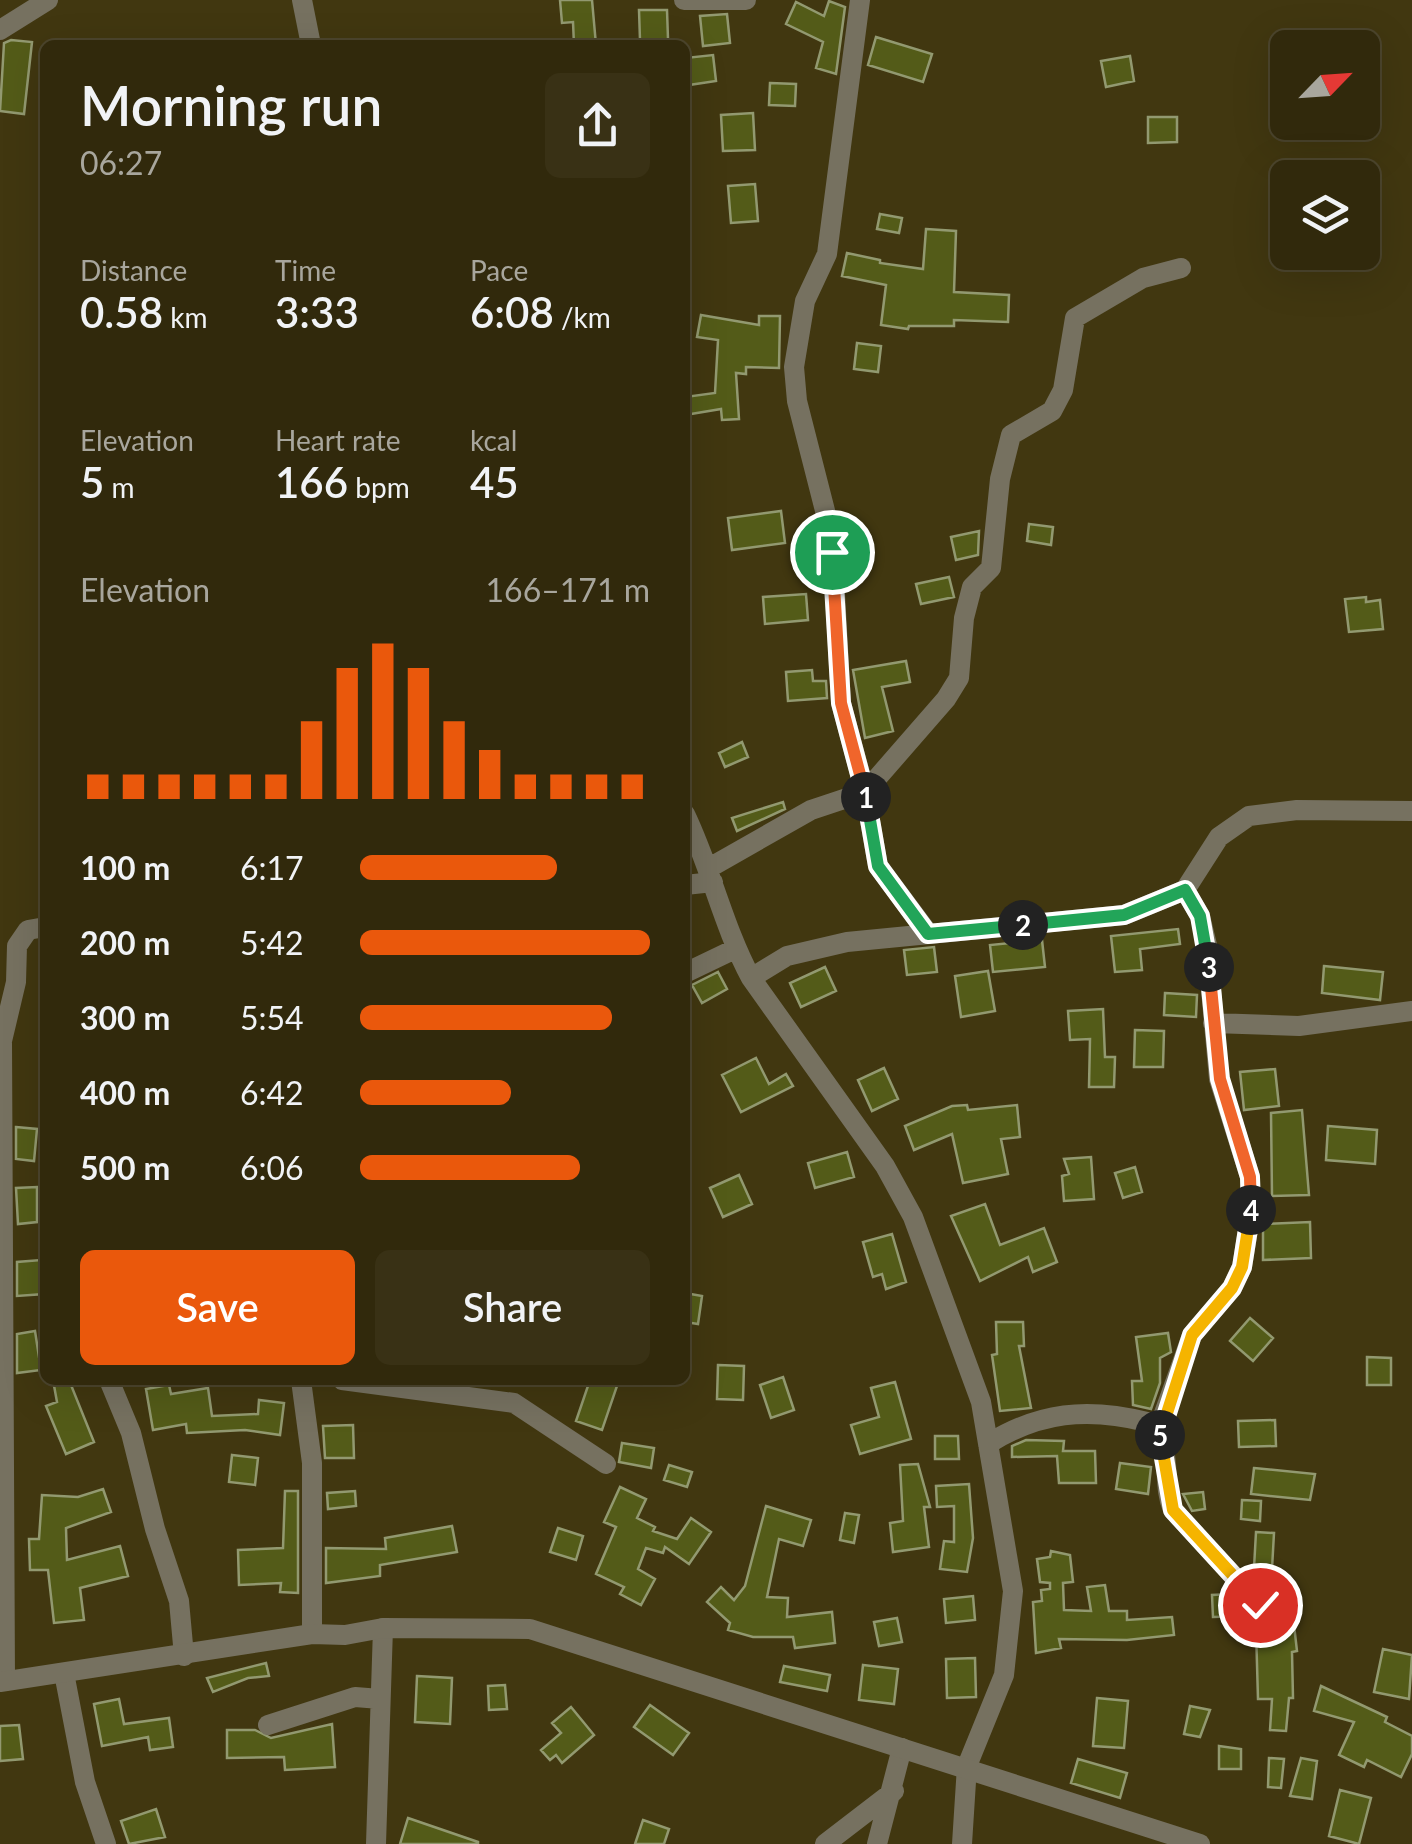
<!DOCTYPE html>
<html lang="en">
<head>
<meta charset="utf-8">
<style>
  :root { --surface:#31290c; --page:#393115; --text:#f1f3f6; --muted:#a8a69d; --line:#4c452d; --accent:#ea580c }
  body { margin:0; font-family:Lato,sans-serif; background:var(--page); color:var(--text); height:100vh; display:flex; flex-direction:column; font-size:38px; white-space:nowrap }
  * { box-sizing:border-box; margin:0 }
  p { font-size:32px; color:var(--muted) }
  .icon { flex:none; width:55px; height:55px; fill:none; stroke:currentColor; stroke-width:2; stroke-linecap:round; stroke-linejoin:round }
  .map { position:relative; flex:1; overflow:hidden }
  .panel { position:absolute; left:40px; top:40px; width:650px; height:1345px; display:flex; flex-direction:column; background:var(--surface); border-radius:15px; box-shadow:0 10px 40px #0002,0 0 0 2px var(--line) }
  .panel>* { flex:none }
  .needle { width:65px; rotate:65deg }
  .controls { position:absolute; left:1270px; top:30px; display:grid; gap:20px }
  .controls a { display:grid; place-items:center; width:110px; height:110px; border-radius:15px; background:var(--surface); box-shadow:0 10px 40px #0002,0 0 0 2px var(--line); font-size:50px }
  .pin { position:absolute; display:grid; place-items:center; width:85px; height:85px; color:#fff; margin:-42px; border:5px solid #fff; border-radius:50%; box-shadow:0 2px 10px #0007 }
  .km { position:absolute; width:50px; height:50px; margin:-25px; border-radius:50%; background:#222; color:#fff; font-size:28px; line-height:50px; text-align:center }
  .round { display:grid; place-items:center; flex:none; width:105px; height:105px; border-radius:15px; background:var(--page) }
  .overview { display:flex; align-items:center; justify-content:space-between; height:170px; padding:0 40px }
  h1 { font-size:55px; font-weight:600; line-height:75px }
  .stats { display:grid; grid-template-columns:repeat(3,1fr); gap:15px; height:170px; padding:10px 40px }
  .stats div { display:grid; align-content:center }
  .stats b { font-size:42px; font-weight:600 }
  .stats small { font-size:28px; font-weight:400 }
  .stats p { font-size:28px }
  .chart { height:280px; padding:20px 40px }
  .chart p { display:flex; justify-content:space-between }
  .chart svg { width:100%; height:180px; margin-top:10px; stroke:var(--accent); stroke-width:6 }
  .button { display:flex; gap:20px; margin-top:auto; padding:20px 40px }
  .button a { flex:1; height:115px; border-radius:15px; background:var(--accent); color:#fff; font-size:40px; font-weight:600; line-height:115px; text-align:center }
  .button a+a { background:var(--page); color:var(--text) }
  ul { padding:0 40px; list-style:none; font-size:32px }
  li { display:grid; grid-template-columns:160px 120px 1fr; align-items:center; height:75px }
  li i { height:25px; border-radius:12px; background:var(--accent) }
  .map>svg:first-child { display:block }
</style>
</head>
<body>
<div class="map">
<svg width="1412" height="1844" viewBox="0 0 1412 1844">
  <rect width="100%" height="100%" fill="#413710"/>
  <path fill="#535b18" stroke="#929970" stroke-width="2.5" d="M 560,0 L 592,0 L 596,45 L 574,45 L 573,22 L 562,23 Z
    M 829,1 L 845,7 L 836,74 L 816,68 L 823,42 L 786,24 L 796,2 L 824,16 Z
    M 639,10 L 667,10 L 668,39 L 640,40 Z
    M 727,14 L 730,43 L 703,46 L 700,16 Z
    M 876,37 L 932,54 L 923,82 L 868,65 Z
    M 11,40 L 32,42 L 24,114 L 0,111 L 4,43 Z
    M 713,55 L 716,81 L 689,85 L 685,58 Z
    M 1130,56 L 1134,81 L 1106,87 L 1101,61 Z
    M 770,83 L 796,84 L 795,106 L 769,105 Z
    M 753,113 L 755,150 L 723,151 L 721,115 Z
    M 1148,117 L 1177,117 L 1177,142 L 1148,143 Z
    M 755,184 L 758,221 L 731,223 L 728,186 Z
    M 880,214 L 902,218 L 899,233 L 877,229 Z
    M 926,229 L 956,231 L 954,292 L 1009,295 L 1008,322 L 954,320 L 954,326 L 909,326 L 908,329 L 881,325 L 886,285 L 842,276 L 847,253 L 880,260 L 880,263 L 923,269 Z
    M 701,315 L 759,325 L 759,316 L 780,316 L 779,368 L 746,367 L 746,374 L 736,373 L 739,419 L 722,420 L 721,409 L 685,415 L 685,397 L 715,393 L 718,340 L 697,337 Z
    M 857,343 L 881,346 L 878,372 L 854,369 Z
    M 781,511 L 785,543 L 732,550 L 728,518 Z
    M 1029,524 L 1053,527 L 1051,545 L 1027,541 Z
    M 979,531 L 978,555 L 956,560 L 951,537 Z
    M 949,577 L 954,597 L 921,604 L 916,584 Z
    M 806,594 L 808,620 L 765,624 L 763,597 Z
    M 1366,597 L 1366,602 L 1380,600 L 1383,629 L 1349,632 L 1345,599 Z
    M 906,661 L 910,682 L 882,687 L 893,731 L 865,738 L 853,670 Z
    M 812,670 L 813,681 L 826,681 L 827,698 L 788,701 L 786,672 Z
    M 742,742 L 748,757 L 725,767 L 719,753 Z
    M 783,802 L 785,809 L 737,831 L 732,818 Z
    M 1178,929 L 1180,944 L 1140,949 L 1142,970 L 1115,972 L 1111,936 Z
    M 1042,940 L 1045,967 L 993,972 L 990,945 Z
    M 934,947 L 937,972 L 907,975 L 904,950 Z
    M 1324,966 L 1383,972 L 1380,1000 L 1322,993 Z
    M 825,967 L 836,991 L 801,1007 L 790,983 Z
    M 988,971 L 995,1011 L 961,1017 L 955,976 Z
    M 718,972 L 727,989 L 702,1003 L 692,985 Z
    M 1165,993 L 1197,995 L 1196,1017 L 1164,1015 Z
    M 1103,1009 L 1105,1057 L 1115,1057 L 1114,1087 L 1089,1087 L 1090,1039 L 1070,1040 L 1068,1011 Z
    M 1135,1030 L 1164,1031 L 1163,1067 L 1134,1067 Z
    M 756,1058 L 769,1084 L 786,1074 L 793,1086 L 741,1112 L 722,1075 Z
    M 884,1068 L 898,1099 L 872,1111 L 858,1080 Z
    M 1275,1069 L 1279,1106 L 1244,1110 L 1240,1072 Z
    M 967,1105 L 968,1110 L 1017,1105 L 1020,1137 L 1001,1139 L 1008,1174 L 963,1183 L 952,1134 L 914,1150 L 905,1126 L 952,1106 Z
    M 1302,1110 L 1309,1195 L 1272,1196 L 1271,1113 Z
    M 1328,1126 L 1377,1130 L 1375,1164 L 1326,1160 Z
    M 16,1127 L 37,1129 L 34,1161 L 16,1159 Z
    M 847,1152 L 854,1177 L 815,1188 L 808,1163 Z
    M 1091,1157 L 1094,1199 L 1064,1201 L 1062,1176 L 1069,1174 L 1064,1159 Z
    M 1135,1167 L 1142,1192 L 1123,1198 L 1115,1173 Z
    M 739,1175 L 752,1204 L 723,1217 L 710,1188 Z
    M 37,1187 L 37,1222 L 18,1224 L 16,1188 Z
    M 985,1204 L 1000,1245 L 1044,1228 L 1057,1262 L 1033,1272 L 1028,1257 L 980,1281 L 951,1216 Z
    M 1310,1222 L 1311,1258 L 1263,1260 L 1263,1224 Z
    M 892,1234 L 906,1282 L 886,1289 L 882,1274 L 873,1277 L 863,1242 Z
    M 41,1260 L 44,1294 L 17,1296 L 17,1262 Z
    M 685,1293 L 702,1296 L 698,1324 L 685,1322 Z
    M 1250,1318 L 1273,1338 L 1253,1361 L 1230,1341 Z
    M 996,1322 L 1023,1322 L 1024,1346 L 1019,1346 L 1031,1408 L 1000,1411 L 992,1355 L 997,1354 Z
    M 35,1331 L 41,1370 L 17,1373 L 17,1334 Z
    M 1168,1333 L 1171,1352 L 1160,1358 L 1160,1383 L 1151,1409 L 1133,1405 L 1132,1381 L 1142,1381 L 1136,1337 Z
    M 1367,1357 L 1391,1358 L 1391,1385 L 1367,1385 Z
    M 718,1365 L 744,1366 L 743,1400 L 717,1399 Z
    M 783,1377 L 794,1410 L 771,1418 L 760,1385 Z
    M 53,1380 L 69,1380 L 94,1442 L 66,1454 L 46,1406 L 57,1402 Z
    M 590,1380 L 617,1386 L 602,1430 L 576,1421 Z
    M 895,1382 L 911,1439 L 860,1454 L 851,1425 L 879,1417 L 871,1388 Z
    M 169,1385 L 171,1394 L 208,1388 L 212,1416 L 258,1414 L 259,1400 L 284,1403 L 280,1435 L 245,1430 L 187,1433 L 186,1424 L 153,1430 L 146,1389 Z
    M 1275,1420 L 1276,1446 L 1239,1447 L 1238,1421 Z
    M 353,1425 L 354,1458 L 325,1458 L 323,1426 Z
    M 935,1436 L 958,1436 L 959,1459 L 935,1459 Z
    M 1026,1440 L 1064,1441 L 1063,1451 L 1095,1451 L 1096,1483 L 1059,1483 L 1057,1456 L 1012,1457 L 1012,1446 Z
    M 622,1443 L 654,1448 L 651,1468 L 619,1462 Z
    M 232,1455 L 258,1458 L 255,1485 L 229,1482 Z
    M 1120,1463 L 1151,1467 L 1148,1494 L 1116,1489 Z
    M 918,1464 L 930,1507 L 924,1507 L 929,1547 L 893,1552 L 890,1523 L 903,1521 L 900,1465 Z
    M 669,1465 L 692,1472 L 687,1487 L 664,1480 Z
    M 1254,1468 L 1315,1474 L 1310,1500 L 1251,1494 Z
    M 969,1484 L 973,1538 L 967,1572 L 940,1569 L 944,1541 L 954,1542 L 954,1506 L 937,1507 L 936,1486 Z
    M 620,1487 L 646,1499 L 637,1518 L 655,1527 L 653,1531 L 677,1539 L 691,1518 L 711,1532 L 689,1564 L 665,1547 L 663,1553 L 646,1548 L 638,1569 L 655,1579 L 641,1605 L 620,1594 L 624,1587 L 596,1574 L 616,1527 L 604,1522 Z
    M 103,1489 L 111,1512 L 66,1528 L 67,1560 L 120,1546 L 128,1576 L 80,1588 L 84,1620 L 54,1623 L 48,1570 L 30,1570 L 29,1539 L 39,1539 L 42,1495 L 78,1497 Z
    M 285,1491 L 298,1491 L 298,1593 L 280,1592 L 281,1583 L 239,1585 L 238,1550 L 283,1548 Z
    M 355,1491 L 356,1506 L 328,1509 L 327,1493 Z
    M 1203,1492 L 1205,1509 L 1192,1511 L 1183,1494 Z
    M 1242,1500 L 1261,1501 L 1260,1521 L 1241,1519 Z
    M 766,1506 L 811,1520 L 803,1546 L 779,1539 L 767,1597 L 788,1598 L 787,1617 L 832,1612 L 835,1643 L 795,1648 L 793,1637 L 753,1637 L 728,1630 L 730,1623 L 707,1602 L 721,1587 L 734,1600 L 745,1586 Z
    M 845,1513 L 859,1515 L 854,1543 L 840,1540 Z
    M 452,1526 L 457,1552 L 380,1565 L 380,1576 L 326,1583 L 326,1548 L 386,1549 L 385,1538 Z
    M 558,1528 L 583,1536 L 576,1560 L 550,1552 Z
    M 1256,1532 L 1274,1533 L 1272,1569 L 1254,1568 Z
    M 1051,1551 L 1070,1555 L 1073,1582 L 1063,1583 L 1064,1610 L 1091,1611 L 1087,1587 L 1105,1585 L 1109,1611 L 1127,1611 L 1127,1620 L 1172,1617 L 1174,1635 L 1127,1640 L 1059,1639 L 1061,1648 L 1036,1653 L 1033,1602 L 1042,1601 L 1041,1590 L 1050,1589 L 1050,1583 L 1040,1582 L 1037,1559 L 1050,1557 Z
    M 1231,1594 L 1246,1616 L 1213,1617 L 1212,1595 Z
    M 973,1596 L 975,1620 L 946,1623 L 944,1599 Z
    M 897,1618 L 902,1642 L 879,1646 L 874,1622 Z
    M 1294,1625 L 1297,1651 L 1292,1652 L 1293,1698 L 1289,1698 L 1286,1731 L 1270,1730 L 1272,1699 L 1258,1699 L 1256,1629 Z
    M 1383,1649 L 1412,1655 L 1409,1699 L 1374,1692 Z
    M 975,1658 L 976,1697 L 947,1698 L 946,1659 Z
    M 266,1663 L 269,1676 L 248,1678 L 213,1692 L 207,1678 Z
    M 863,1665 L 898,1669 L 894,1704 L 859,1700 Z
    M 784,1666 L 830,1675 L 827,1691 L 780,1682 Z
    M 417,1676 L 452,1678 L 450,1724 L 415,1722 Z
    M 505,1685 L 507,1709 L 489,1710 L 488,1686 Z
    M 1321,1686 L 1387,1717 L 1385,1722 L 1412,1736 L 1412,1754 L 1401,1777 L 1367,1760 L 1364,1767 L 1339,1755 L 1354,1722 L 1314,1711 Z
    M 1097,1698 L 1128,1701 L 1124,1748 L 1093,1746 Z
    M 119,1699 L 124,1724 L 169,1718 L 173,1747 L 150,1750 L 148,1737 L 102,1746 L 94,1704 Z
    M 650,1705 L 689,1733 L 673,1755 L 634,1727 Z
    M 1190,1706 L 1210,1710 L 1200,1737 L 1184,1734 Z
    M 571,1707 L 594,1735 L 562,1763 L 556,1755 L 550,1760 L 541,1750 L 561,1733 L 552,1723 Z
    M 332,1724 L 335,1767 L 285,1770 L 284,1757 L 227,1758 L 227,1730 L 255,1730 L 271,1738 Z
    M 19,1725 L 23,1759 L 0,1761 L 0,1726 Z
    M 1219,1746 L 1241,1749 L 1241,1769 L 1219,1769 Z
    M 1269,1758 L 1284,1759 L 1281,1788 L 1268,1787 Z
    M 1301,1758 L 1317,1761 L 1312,1799 L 1290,1796 Z
    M 1078,1759 L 1127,1773 L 1120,1798 L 1071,1783 Z
    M 1340,1790 L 1371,1798 L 1359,1844 L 1329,1836 Z
    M 156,1809 L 165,1837 L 129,1844 L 121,1821 Z
    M 408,1818 L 478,1842 L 478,1844 L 400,1844 Z
    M 643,1820 L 669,1829 L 664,1844 L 635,1844 Z"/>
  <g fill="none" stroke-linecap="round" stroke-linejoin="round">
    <path stroke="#767160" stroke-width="20" d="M 302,0 L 311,45
      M 684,0 L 746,0
      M 860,0 L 827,254 L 805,301 L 794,367 L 797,401 L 832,538 L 841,703 L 865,792 L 878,866 L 928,933
      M 0,30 L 48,0
      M 685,814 C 711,868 723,926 751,978 L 885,1166 L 913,1217 L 981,1402 L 1013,1591 L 1004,1675 L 967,1766 L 962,1844
      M 709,868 L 811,810 L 865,792 L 946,699 L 959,678 L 964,618 L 972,587 L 991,568 L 1000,479 L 1011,435 L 1052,411 L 1063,390 L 1075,318 L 1143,278 L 1181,268
      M 685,885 L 713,882
      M 685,973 L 735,949
      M 751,978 L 787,956 L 847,942 L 1124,915 L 1185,890 L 1219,837 L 1249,816 L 1297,810 L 1412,811
      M 1213,1023 L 1299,1026 L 1412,1011
      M 109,1380 L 131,1433 L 155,1529 L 179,1601 L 184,1656
      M 301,1380 L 312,1463 L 312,1634
      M 342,1380 L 514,1403 L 606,1464
      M 1158,1430 L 1192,1335 L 1232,1288 L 1242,1267 L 1251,1212 L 1250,1177 L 1219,1079 L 1207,945 L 1200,916 L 1185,890
      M 988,1444 C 1039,1412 1087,1407 1147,1422 C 1176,1445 1160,1480 1173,1510 L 1260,1605
      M 64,1673 L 85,1782 L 106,1844
      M 5,1681 L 2,1041 L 16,982 L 17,946 L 28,930 L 45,927
      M 268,1725 L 355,1697 L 380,1699
      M 376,1844 L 383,1628
      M 825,1844 L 894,1791
      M 877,1844 L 902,1748"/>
    <path stroke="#767160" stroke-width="20" d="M 0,1682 L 312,1634 L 345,1635 L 383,1628 L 530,1629 L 1200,1844"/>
  </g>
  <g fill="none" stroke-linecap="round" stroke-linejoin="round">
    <g stroke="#fff" stroke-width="20">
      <path id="split-1" d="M 832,552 L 841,703 L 866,797"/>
    </g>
    <g stroke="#fff" stroke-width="20">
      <path id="split-2" d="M 866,797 L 878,866 L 928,934 L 1023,925"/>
    </g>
    <g stroke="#fff" stroke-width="20">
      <path id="split-3" d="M 1023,925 L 1124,915 L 1185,890 L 1200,916 L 1209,967"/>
    </g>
    <g stroke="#fff" stroke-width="20">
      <path id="split-4" d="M 1209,967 L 1220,1079 L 1250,1177 L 1251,1210"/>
    </g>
    <g stroke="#fff" stroke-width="20">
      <path id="split-5" d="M 1160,1435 L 1192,1335 L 1232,1288 L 1242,1267 L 1251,1210"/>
    </g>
    <g stroke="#fff" stroke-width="20">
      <path id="split-6" d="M 1160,1435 L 1173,1510 L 1260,1605"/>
    </g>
    <use href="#split-1" stroke="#f0652b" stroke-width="12"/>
    <use href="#split-2" stroke="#22a559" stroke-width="12"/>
    <use href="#split-3" stroke="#22a559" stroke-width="12"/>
    <use href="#split-4" stroke="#f0652b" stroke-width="12"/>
    <use href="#split-5" stroke="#f5b400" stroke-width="12"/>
    <use href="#split-6" stroke="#f5b400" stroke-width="12"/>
  </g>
</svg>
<div class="controls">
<a><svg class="needle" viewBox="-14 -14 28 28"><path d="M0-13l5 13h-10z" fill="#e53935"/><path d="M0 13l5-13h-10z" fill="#a8a69d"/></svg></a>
<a><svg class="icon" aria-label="layers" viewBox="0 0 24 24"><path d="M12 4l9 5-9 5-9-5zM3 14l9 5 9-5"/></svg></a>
</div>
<div class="pin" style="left:832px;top:552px;background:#1e9e55"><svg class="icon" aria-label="arrive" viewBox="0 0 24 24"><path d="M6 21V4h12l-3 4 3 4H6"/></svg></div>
<div class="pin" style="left:1260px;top:1605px;background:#d93025"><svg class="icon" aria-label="check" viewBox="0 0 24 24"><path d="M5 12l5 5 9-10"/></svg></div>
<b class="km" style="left:866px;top:797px">1</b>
<b class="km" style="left:1023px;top:925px">2</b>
<b class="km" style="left:1209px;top:967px">3</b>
<b class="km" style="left:1251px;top:1210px">4</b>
<b class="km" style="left:1160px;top:1435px">5</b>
<section class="panel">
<div class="overview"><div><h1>Morning run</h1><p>06:27</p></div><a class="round"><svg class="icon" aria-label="share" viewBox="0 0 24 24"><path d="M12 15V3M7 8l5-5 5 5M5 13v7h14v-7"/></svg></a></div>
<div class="stats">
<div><p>Distance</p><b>0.58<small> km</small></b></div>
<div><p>Time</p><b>3:33</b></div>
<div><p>Pace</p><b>6:08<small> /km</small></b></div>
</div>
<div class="stats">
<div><p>Elevation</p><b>5<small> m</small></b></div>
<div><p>Heart rate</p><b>166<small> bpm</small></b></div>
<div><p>kcal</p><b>45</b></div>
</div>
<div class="chart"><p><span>Elevation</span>166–171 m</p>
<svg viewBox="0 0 160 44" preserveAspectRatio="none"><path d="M5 44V38M15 44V38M25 44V38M35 44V38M45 44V38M55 44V38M65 44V25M75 44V12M85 44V6M95 44V12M105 44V25M115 44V32M125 44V38M135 44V38M145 44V38M155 44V38"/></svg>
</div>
<ul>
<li><b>100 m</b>6:17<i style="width:68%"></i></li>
<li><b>200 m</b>5:42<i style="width:100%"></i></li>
<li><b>300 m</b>5:54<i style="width:87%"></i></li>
<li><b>400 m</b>6:42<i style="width:52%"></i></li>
<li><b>500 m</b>6:06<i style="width:76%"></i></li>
</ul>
<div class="button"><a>Save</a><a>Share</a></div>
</section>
</div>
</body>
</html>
